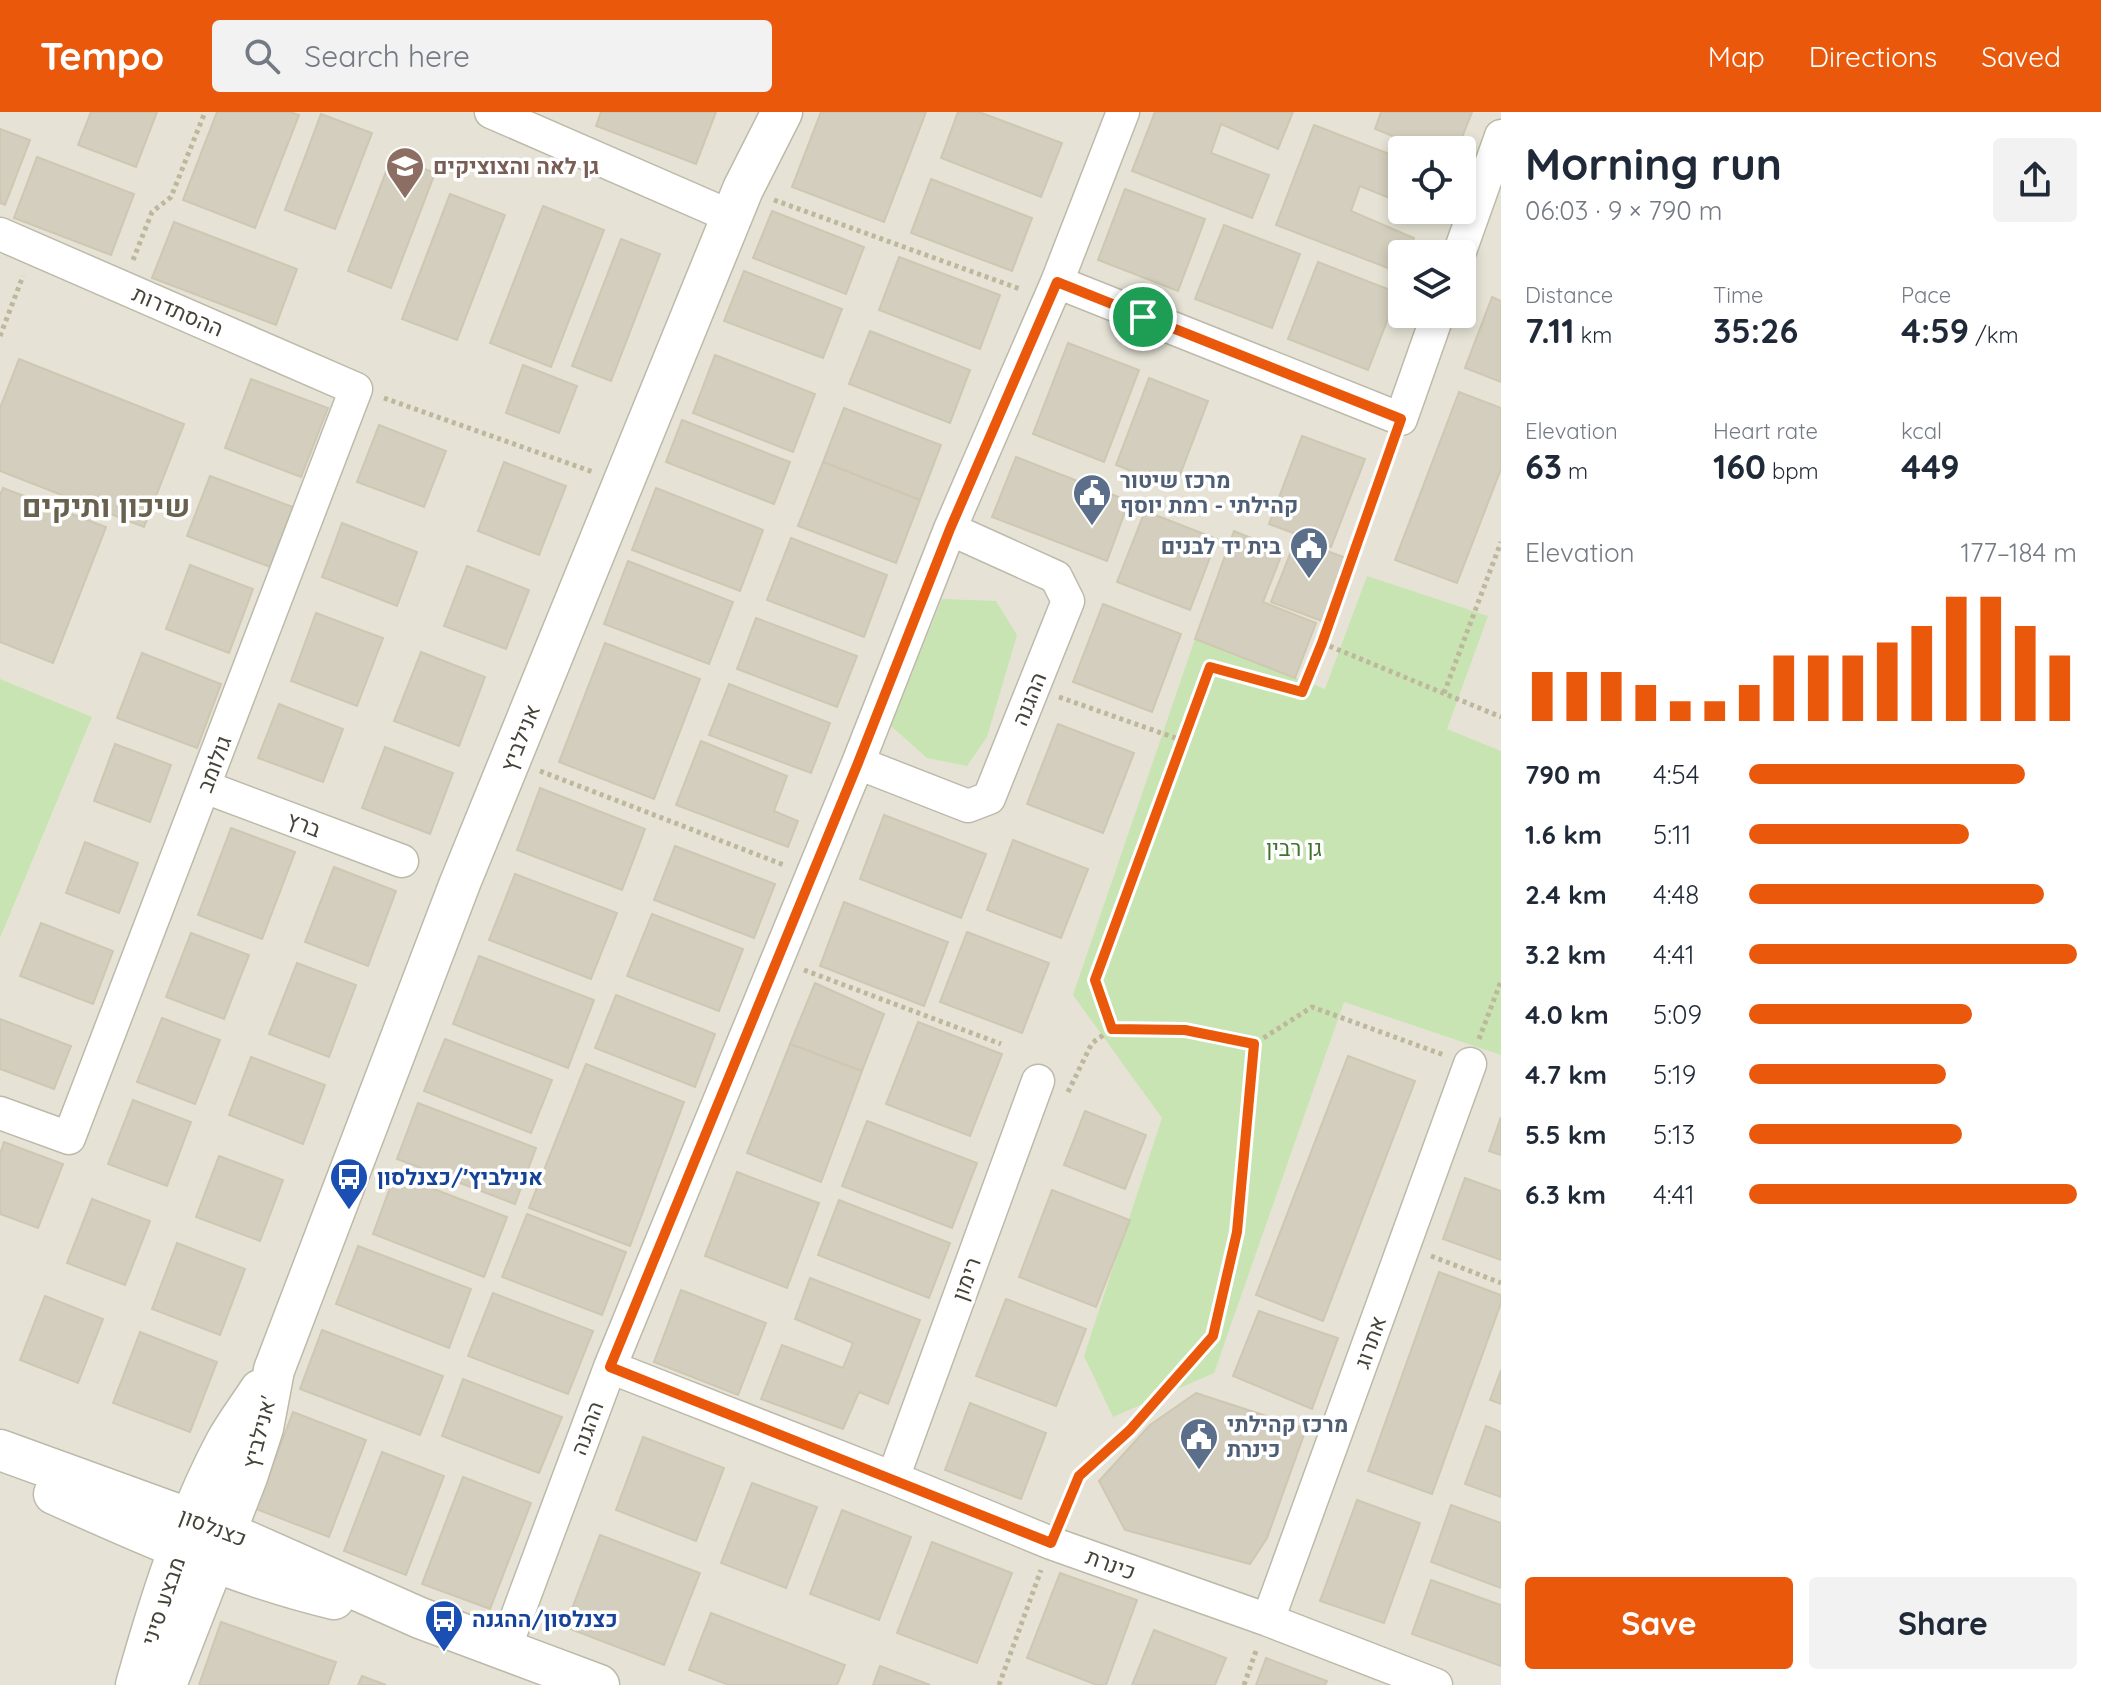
<!DOCTYPE html>
<html lang="en">
<head>
<meta charset="utf-8">
<style>
  :root { --surface:#fff; --page:#f2f2f3; --text:#1f2937; --muted:#747a83; --accent:#ea580c }
  body { margin:0; font-family:Quicksand,Heebo,sans-serif; background:var(--page); color:var(--text); height:100vh; display:flex; flex-direction:column; font-size:30px; white-space:nowrap }
  * { box-sizing:border-box; margin:0 }
  p { font-size:26px; color:var(--muted) }
  .icon { flex:none; width:44px; height:44px; fill:none; stroke:currentColor; stroke-width:2; stroke-linecap:round; stroke-linejoin:round }
  .map { position:relative; flex:1; overflow:hidden }
  .sheet { display:flex; flex-direction:column; background:var(--surface); width:600px }
  .sheet>* { flex:none }
  .fabs { position:absolute; left:1388px; top:24px; display:grid; gap:16px }
  .fabs a { display:grid; place-items:center; width:88px; height:88px; border-radius:8px; background:var(--surface); box-shadow:0 4px 12px #0003; font-size:40px }
  .pin { position:absolute; display:grid; place-items:center; width:68px; height:68px; color:#fff; margin:-34px; border:4px solid #fff; border-radius:50%; box-shadow:0 2px 8px #0007 }
  .round { display:grid; place-items:center; flex:none; width:84px; height:84px; border-radius:8px; background:var(--page) }
  .head { display:flex; align-items:center; justify-content:space-between; height:136px; padding:0 24px }
  h1 { font-size:44px; font-weight:700; line-height:60px }
  .figures { display:grid; grid-template-columns:repeat(3,1fr); gap:12px; height:136px; padding:8px 24px }
  .figures div { display:grid; align-content:center }
  .figures b { font-size:34px; font-weight:700 }
  .figures small { font-size:22px; font-weight:400 }
  .figures p { font-size:22px }
  .chart { height:224px; padding:16px 24px }
  .chart p { display:flex; justify-content:space-between }
  .chart svg { width:100%; height:144px; margin-top:8px; stroke:var(--accent); stroke-width:6 }
  .button { display:flex; gap:16px; margin-top:auto; padding:16px 24px }
  .button a { flex:1; height:92px; border-radius:8px; background:var(--accent); color:#fff; font-size:32px; font-weight:700; line-height:92px; text-align:center }
  .button a+a { background:var(--page); color:var(--text) }
  ul { padding:0 24px; list-style:none; font-size:26px }
  li { display:grid; grid-template-columns:128px 96px 1fr; align-items:center; height:60px }
  li i { height:20px; border-radius:10px; background:var(--accent) }
  header { display:flex; align-items:center; gap:48px; box-sizing:border-box; height:112px; padding:0 40px; background:var(--accent); color:#fff }
  header strong { font-size:38px }
  nav { display:flex; gap:44px; margin-inline-start:auto; font-size:28px }
  .search { width:560px; height:72px; background:var(--page); display:flex; align-items:center; gap:20px; box-sizing:border-box; padding:0 28px; border-radius:8px; color:var(--muted); font-size:30px }
  main { display:flex; flex:1; min-height:0 }
  .map>svg:first-child { display:block }
</style>
</head>
<body>
<header>
<strong>Tempo</strong>
<div class="search"><svg class="icon" aria-label="search" viewBox="0 0 24 24"><circle cx="10" cy="10" r="6"/><path d="M15 15l6 6"/></svg>Search here</div>
<nav><a>Map</a><a>Directions</a><a>Saved</a></nav>
</header>
<main>
<div class="map">
<svg width="1501" height="1573" viewBox="0 0 1501 1573">
  <rect width="100%" height="100%" fill="#f3f1e7"/>
  <path fill="#e6e3d6" fill-rule="evenodd" d="M 0,0 L 1501,0 L 1501,1573 L 0,1573 ZM 1402,38 L 1462,38 L 1462,98 L 1402,98 ZM 1402,142 L 1462,142 L 1462,202 L 1402,202 Z"/>
  <path fill="#c7e4b2" d="M 1367,464 L 1488,504 L 1447,617 L 1501,639 L 1501,943 L 1344,890 L 1214,1261 L 1113,1305 L 1084,1244 L 1162,1006 L 1073,883 L 1195,527 L 1325,577 Z
    M 942,487 L 996,489 L 1017,523 L 987,625 L 967,654 L 927,646 L 891,614 Z
    M 0,567 L 92,605 L 0,826 Z"/>
  <path fill="#d3cebd" stroke="#cec7b1" stroke-width="2" d="M 91,0 L 157,0 L 136,55 L 78,33 Z
    M 217,0 L 290,0 L 299,3 L 255,116 L 183,88 Z
    M 601,0 L 716,0 L 696,52 L 596,14 Z
    M 821,0 L 926,0 L 884,110 L 792,75 Z
    M 958,0 L 979,0 L 1062,31 L 1041,85 L 941,46 Z
    M 1155,0 L 1293,0 L 1278,37 L 1221,12 L 1211,41 L 1269,63 L 1252,106 L 1132,59 Z
    M 1381,0 L 1472,0 L 1457,38 L 1428,38 L 1375,17 Z
    M 321,2 L 372,21 L 335,117 L 285,98 Z
    M 1314,13 L 1402,47 L 1402,91 L 1360,74 L 1351,99 L 1414,126 L 1408,142 L 1402,142 L 1401,161 L 1276,113 Z
    M 0,17 L 30,28 L 5,93 L 0,91 Z
    M 392,44 L 435,61 L 391,176 L 348,159 Z
    M 37,45 L 134,82 L 111,143 L 14,106 Z
    M 931,67 L 1032,106 L 1012,159 L 911,121 Z
    M 1125,77 L 1205,107 L 1178,179 L 1098,148 Z
    M 450,82 L 505,103 L 457,228 L 402,207 Z
    M 543,94 L 604,118 L 551,255 L 490,231 Z
    M 772,99 L 864,135 L 846,182 L 753,146 Z
    M 174,110 L 297,157 L 276,213 L 152,166 Z
    M 1224,113 L 1300,142 L 1272,216 L 1195,187 Z
    M 621,127 L 660,142 L 611,269 L 572,254 Z
    M 899,145 L 1000,183 L 980,237 L 879,198 Z
    M 1318,150 L 1398,181 L 1368,258 L 1288,227 Z
    M 744,159 L 842,197 L 823,246 L 724,209 Z
    M 1492,185 L 1501,189 L 1501,270 L 1465,256 Z
    M 870,219 L 970,258 L 950,311 L 849,272 Z
    M 1068,231 L 1139,258 L 1104,350 L 1033,322 Z
    M 715,243 L 815,282 L 793,340 L 693,301 Z
    M 19,247 L 184,312 L 144,415 L 0,359 L 0,296 Z
    M 523,253 L 577,274 L 559,321 L 506,301 Z
    M 1149,266 L 1208,289 L 1175,376 L 1116,353 Z
    M 251,267 L 328,296 L 301,365 L 225,336 Z
    M 1459,280 L 1501,296 L 1501,357 L 1457,471 L 1395,448 Z
    M 844,296 L 941,333 L 920,388 L 823,350 Z
    M 682,308 L 790,350 L 774,392 L 666,350 Z
    M 379,313 L 446,339 L 424,395 L 357,370 Z
    M 1302,324 L 1365,347 L 1331,435 L 1269,412 Z
    M 1016,345 L 1129,389 L 1107,449 L 992,405 Z
    M 504,350 L 566,374 L 539,443 L 478,419 Z
    M 823,350 L 920,388 L 896,451 L 798,414 Z
    M 210,364 L 293,395 L 270,455 L 187,424 Z
    M 3,376 L 106,415 L 53,551 L 0,530 L 0,383 Z
    M 656,376 L 763,418 L 740,479 L 632,438 Z
    M 1145,399 L 1217,427 L 1190,498 L 1117,470 Z
    M 342,411 L 417,440 L 397,494 L 322,465 Z
    M 1234,419 L 1283,439 L 1263,490 L 1316,511 L 1295,566 L 1195,527 Z
    M 791,426 L 887,463 L 864,525 L 767,488 Z
    M 1296,427 L 1346,446 L 1322,509 L 1271,490 Z
    M 628,449 L 733,490 L 709,552 L 604,512 Z
    M 190,453 L 253,477 L 229,541 L 166,517 Z
    M 467,454 L 529,478 L 506,537 L 444,514 Z
    M 1103,492 L 1181,522 L 1152,600 L 1073,570 Z
    M 316,501 L 383,526 L 357,594 L 291,569 Z
    M 756,506 L 857,544 L 837,595 L 737,557 Z
    M 605,531 L 700,567 L 654,687 L 559,650 Z
    M 421,540 L 485,565 L 459,634 L 394,609 Z
    M 142,541 L 221,572 L 197,636 L 117,606 Z
    M 729,572 L 830,611 L 811,661 L 709,623 Z
    M 279,592 L 343,617 L 323,670 L 258,646 Z
    M 1058,612 L 1134,641 L 1103,721 L 1027,692 Z
    M 701,629 L 787,664 L 774,699 L 798,709 L 788,735 L 676,693 Z
    M 115,632 L 171,653 L 150,710 L 94,689 Z
    M 385,635 L 453,661 L 430,722 L 362,696 Z
    M 540,676 L 645,717 L 622,778 L 517,738 Z
    M 884,703 L 986,742 L 961,806 L 860,767 Z
    M 231,716 L 295,740 L 262,827 L 198,803 Z
    M 1013,728 L 1088,757 L 1061,826 L 987,798 Z
    M 85,730 L 138,751 L 119,801 L 66,781 Z
    M 675,734 L 775,772 L 754,826 L 654,788 Z
    M 334,755 L 396,779 L 368,854 L 305,830 Z
    M 515,762 L 617,801 L 591,867 L 489,828 Z
    M 844,790 L 948,830 L 924,894 L 820,854 Z
    M 652,802 L 743,837 L 719,899 L 627,864 Z
    M 41,811 L 113,839 L 93,892 L 20,864 Z
    M 967,820 L 1049,851 L 1022,921 L 940,890 Z
    M 191,821 L 249,843 L 224,907 L 166,885 Z
    M 479,844 L 594,888 L 568,956 L 453,912 Z
    M 297,851 L 356,873 L 329,945 L 269,922 Z
    M 815,871 L 884,902 L 862,959 L 790,932 Z
    M 616,883 L 715,922 L 695,975 L 595,936 Z
    M 162,906 L 220,928 L 195,992 L 137,970 Z
    M 0,907 L 71,934 L 54,977 L 0,957 Z
    M 918,910 L 1002,942 L 970,1024 L 886,992 Z
    M 445,927 L 552,968 L 531,1021 L 424,979 Z
    M 790,932 L 862,959 L 821,1070 L 747,1041 Z
    M 1348,944 L 1415,969 L 1323,1209 L 1256,1183 Z
    M 251,945 L 325,973 L 303,1032 L 229,1003 Z
    M 586,952 L 684,990 L 630,1134 L 529,1096 Z
    M 133,988 L 191,1010 L 167,1074 L 108,1052 Z
    M 418,991 L 536,1036 L 515,1092 L 397,1047 Z
    M 1085,999 L 1146,1023 L 1125,1077 L 1064,1053 Z
    M 1501,1005 L 1501,1043 L 1489,1039 Z
    M 867,1009 L 977,1051 L 952,1116 L 842,1074 Z
    M 4,1030 L 63,1052 L 38,1116 L 0,1102 L 0,1042 Z
    M 219,1044 L 283,1068 L 260,1129 L 196,1105 Z
    M 737,1060 L 819,1091 L 787,1176 L 705,1144 Z
    M 395,1062 L 507,1105 L 484,1165 L 373,1122 Z
    M 1465,1066 L 1501,1079 L 1501,1148 L 1443,1127 Z
    M 1052,1078 L 1130,1108 L 1096,1195 L 1019,1165 Z
    M 92,1087 L 150,1109 L 125,1173 L 67,1151 Z
    M 839,1088 L 950,1131 L 929,1186 L 818,1143 Z
    M 527,1102 L 626,1140 L 602,1203 L 502,1165 Z
    M 177,1131 L 245,1157 L 220,1223 L 152,1197 Z
    M 358,1134 L 471,1177 L 449,1236 L 336,1192 Z
    M 1439,1160 L 1501,1183 L 1501,1191 L 1432,1382 L 1368,1359 Z
    M 810,1166 L 920,1208 L 888,1292 L 859,1280 L 843,1317 L 761,1287 L 782,1233 L 843,1256 L 853,1231 L 795,1207 Z
    M 681,1178 L 766,1211 L 738,1283 L 654,1250 Z
    M 493,1181 L 593,1219 L 568,1282 L 468,1244 Z
    M 45,1184 L 103,1207 L 78,1271 L 20,1248 Z
    M 1006,1187 L 1086,1217 L 1056,1294 L 976,1264 Z
    M 1259,1199 L 1338,1226 L 1312,1297 L 1233,1264 Z
    M 322,1218 L 443,1264 L 420,1323 L 300,1277 Z
    M 140,1220 L 217,1250 L 190,1320 L 113,1291 Z
    M 1501,1258 L 1501,1292 L 1490,1288 Z
    M 463,1267 L 562,1305 L 539,1361 L 442,1324 Z
    M 1196,1281 L 1306,1317 L 1267,1426 L 1250,1452 L 1125,1418 L 1099,1369 L 1150,1313 Z
    M 970,1291 L 1046,1321 L 1021,1387 L 945,1358 Z
    M 293,1300 L 366,1328 L 329,1425 L 256,1397 Z
    M 1486,1314 L 1501,1320 L 1501,1385 L 1465,1372 Z
    M 643,1325 L 724,1356 L 696,1429 L 616,1398 Z
    M 382,1340 L 444,1364 L 406,1463 L 344,1439 Z
    M 463,1365 L 531,1391 L 490,1497 L 422,1472 Z
    M 752,1371 L 817,1395 L 786,1476 L 721,1451 Z
    M 1357,1388 L 1420,1411 L 1384,1511 L 1320,1489 Z
    M 1451,1393 L 1501,1411 L 1501,1476 L 1431,1450 Z
    M 842,1398 L 911,1425 L 879,1508 L 810,1482 Z
    M 600,1423 L 700,1461 L 664,1553 L 565,1515 Z
    M 932,1430 L 1012,1461 L 977,1551 L 897,1521 Z
    M 1060,1461 L 1137,1488 L 1106,1573 L 1097,1573 L 1027,1546 Z
    M 1431,1468 L 1501,1493 L 1501,1554 L 1412,1522 Z
    M 711,1501 L 845,1553 L 837,1573 L 729,1573 L 689,1558 Z
    M 221,1510 L 336,1550 L 328,1573 L 199,1573 Z
    M 1154,1518 L 1226,1546 L 1215,1573 L 1132,1573 Z
    M 1266,1546 L 1327,1569 L 1325,1573 L 1256,1573 Z
    M 880,1554 L 930,1573 L 873,1573 Z
    M 362,1564 L 386,1573 L 358,1573 Z"/>
  <g fill="none" stroke-linecap="round" stroke-linejoin="round">
    <g stroke="#bdbaaa" stroke-width="35">
      <path id="minor" d="M 491,0 L 732,105
        M 0,122 L 356,277 L 69,1026 L 0,1001
        M 1459,142 L 1501,24
        M 1057,170 L 1401,307 L 1438,202
        M 858,651 L 968,694 L 989,686 L 1068,489 L 1056,465 L 950,417
        M 205,675 L 402,749
        M 610,1255 L 893,1366 L 1051,1431 L 1268,1508 L 1436,1573
        M 893,1366 L 1038,969
        M 1268,1508 L 1470,952
        M 504,1539 L 610,1255 L 858,651 L 950,417 L 1057,170 L 1123,0"/>
    </g>
    <g stroke="#bdbaaa" stroke-width="43">
      <path id="tertiary" d="M 0,1338 L 226,1420 L 420,1506 L 599,1573
        M 54,1382 C 145,1423 237,1464 334,1487
        M 136,1573 C 159,1491 186,1405 226,1330 C 236,1312 249,1295 260,1278
        M 166,1573 L 247,1365 L 263,1316 L 274,1258 L 460,771 L 743,77 L 782,0"/>
    </g>
    <path stroke="#beb79c" stroke-width="5" stroke-dasharray="4 4" stroke-linecap="butt" d="M 774,88 L 1020,177
      M 133,148 L 152,100 L 171,85 L 205,0
      M 0,224 L 23,164
      M 384,286 L 593,360
      M 1391,335 L 1322,531 L 1501,605
      M 1444,581 L 1501,430
      M 1059,585 L 1184,629 L 1210,555 L 1302,580 L 1322,531
      M 540,659 L 784,753
      M 804,858 L 1001,932
      M 1112,917 L 1095,868 L 1184,629
      M 1479,927 L 1501,869
      M 1068,980 L 1092,931 L 1112,917 L 1185,918 L 1254,932
      M 1431,1144 L 1501,1171
      M 1063,1404 L 1079,1364 L 1130,1318 L 1213,1224 L 1237,1120 L 1254,932 L 1312,895 L 1444,943
      M 999,1573 L 1041,1458
      M 1244,1573 L 1257,1536"/>
    <use href="#minor" stroke="#fff" stroke-width="32"/>
    <use href="#tertiary" stroke="#fff" stroke-width="40"/>
  </g>
  <g fill="none" stroke-linecap="round" stroke-linejoin="round">
    <g stroke="#fff" stroke-width="16">
      <path id="route" d="M 1057,170 L 1401,307 L 1322,531 L 1302,580 L 1210,555 L 1095,868 L 1112,917 L 1185,918 L 1254,932 L 1237,1120 L 1213,1224 L 1130,1318 L 1079,1364 L 1051,1431 L 610,1255 L 858,651 L 950,417 Z"/>
    </g>
    <use href="#route" stroke="#ea580c" stroke-width="10"/>
  </g>
  <defs>
    <g id="school-pin" transform="scale(2)"><path d="M0 17L-7.5 6A9.5 9.5 0 1 1 7.5 6Z" fill="#8d6e63" stroke="#fff"/><path d="M0-5L7-2L0 1L-7-2ZM-4 1L0 2.5L4 1V4Q0 6-4 4Z" fill="#fff"/></g>
    <g id="civic-pin" transform="scale(2)"><path d="M0 17L-7.5 6A9.5 9.5 0 1 1 7.5 6Z" fill="#5c6f8a" stroke="#fff"/><path d="M-.6-6.5H3V-4.5H.6V-3L4-1V1h2V6H-6V1h2V-1L-.6-3ZM-1.2 2.5V6h2.4V2.5Z" fill="#fff"/></g>
    <g id="bus-pin" transform="scale(2)"><path d="M0 17L-7.5 6A9.5 9.5 0 1 1 7.5 6Z" fill="#1a4fb4" stroke="#fff"/><path d="M-5-6H5V4H4V6H2V4H-2V6H-4V4H-5ZM-3.5-4V0h7V-4ZM-3.5 1.2v1.5H-2V1.2ZM2 1.2v1.5H3.5V1.2Z" fill="#fff"/></g>
  </defs>
  <g fill-rule="evenodd">
    <use href="#school-pin" x="405" y="54"/>
    <use href="#civic-pin" x="1092" y="381"/>
    <use href="#civic-pin" x="1309" y="434"/>
    <use href="#bus-pin" x="349" y="1065"/>
    <use href="#civic-pin" x="1199" y="1325"/>
    <use href="#bus-pin" x="444" y="1507"/>
  </g>
  <g text-anchor="middle" dominant-baseline="central" stroke-width="7" stroke-linejoin="round" paint-order="stroke">
    <g font-size="22" font-weight="bold" fill="#785e54" stroke="#fff" text-anchor="start">
      <text x="433" y="54">גן לאה והצוציקים</text>
    </g>
    <g font-size="22" fill="#454237" stroke="#fff">
      <text transform="translate(178 199) rotate(23)">ההסתדרות</text>
      <text transform="translate(1029 587) rotate(-68)">ההגנה</text>
      <text transform="translate(520 626) rotate(-68)">אנילביץ</text>
      <text transform="translate(214 652) rotate(-69)">גולומב</text>
      <text transform="translate(304 712) rotate(21)">ברץ</text>
      <text transform="translate(966 1167) rotate(-70)">רימון</text>
      <text transform="translate(1370 1230) rotate(-70)">אתרוג</text>
      <text transform="translate(587 1316) rotate(-70)">ההגנה</text>
      <text transform="translate(259 1320) rotate(-75)">אנילביץ'</text>
      <text transform="translate(213 1415) rotate(21)">כצנלסון</text>
      <text transform="translate(1111 1452) rotate(20)">כינרת</text>
      <text transform="translate(163 1489) rotate(-71)">מבצע סיני</text>
    </g>
    <g font-size="22" font-weight="bold" fill="#4e5e75" stroke="#fff" text-anchor="start">
      <text x="1120" y="368">מרכז שיטור<tspan x="1120" dy="25">קהילתי - רמת יוסף</tspan></text>
      <text x="1281" y="434" text-anchor="end">בית יד לבנים</text>
      <text x="1227" y="1312">מרכז קהילתי<tspan x="1227" dy="25">כינרת</tspan></text>
    </g>
    <g font-size="22" fill="#3e742d" stroke="#fff">
      <text x="1294" y="736">גן רבין</text>
    </g>
    <g font-size="22" font-weight="bold" fill="#164399" stroke="#fff" text-anchor="start">
      <text x="377" y="1065">אנילביץ׳/כצנלסון</text>
      <text x="472" y="1507">כצנלסון/ההגנה</text>
    </g>
    <g font-size="30" font-weight="bold" fill="#67614e" stroke="#fff">
      <text x="106" y="394">שיכון ותיקים</text>
    </g>
  </g>
</svg>
<div class="fabs">
<a><svg class="icon" aria-label="locate" viewBox="0 0 24 24"><circle cx="12" cy="12" r="6"/><path d="M12 2v4M12 18v4M2 12h4M18 12h4"/></svg></a>
<a><svg class="icon" aria-label="layers" viewBox="0 0 24 24"><path d="M12 4l9 5-9 5-9-5zM3 14l9 5 9-5"/></svg></a>
</div>
<div class="pin" style="left:1143px;top:205px;background:#1e9e55"><svg class="icon" aria-label="arrive" viewBox="0 0 24 24"><path d="M6 21V4h12l-3 4 3 4H6"/></svg></div>
</div>
<section class="sheet">
<div class="head"><div><h1>Morning run</h1><p>06:03 · 9 × 790 m</p></div><a class="round"><svg class="icon" aria-label="share" viewBox="0 0 24 24"><path d="M12 15V3M7 8l5-5 5 5M5 13v7h14v-7"/></svg></a></div>
<div class="figures">
<div><p>Distance</p><b>7.11<small> km</small></b></div>
<div><p>Time</p><b>35:26</b></div>
<div><p>Pace</p><b>4:59<small> /km</small></b></div>
</div>
<div class="figures">
<div><p>Elevation</p><b>63<small> m</small></b></div>
<div><p>Heart rate</p><b>160<small> bpm</small></b></div>
<div><p>kcal</p><b>449</b></div>
</div>
<div class="chart"><p><span>Elevation</span>177–184 m</p>
<svg viewBox="0 0 160 44" preserveAspectRatio="none"><path d="M5 44V29M15 44V29M25 44V29M35 44V33M45 44V38M55 44V38M65 44V33M75 44V24M85 44V24M95 44V24M105 44V20M115 44V15M125 44V6M135 44V6M145 44V15M155 44V24"/></svg>
</div>
<ul>
<li><b>790 m</b>4:54<i style="width:84%"></i></li>
<li><b>1.6 km</b>5:11<i style="width:67%"></i></li>
<li><b>2.4 km</b>4:48<i style="width:90%"></i></li>
<li><b>3.2 km</b>4:41<i style="width:100%"></i></li>
<li><b>4.0 km</b>5:09<i style="width:68%"></i></li>
<li><b>4.7 km</b>5:19<i style="width:60%"></i></li>
<li><b>5.5 km</b>5:13<i style="width:65%"></i></li>
<li><b>6.3 km</b>4:41<i style="width:100%"></i></li>
</ul>
<div class="button"><a>Save</a><a>Share</a></div>
</section>
</main>
</body>
</html>
